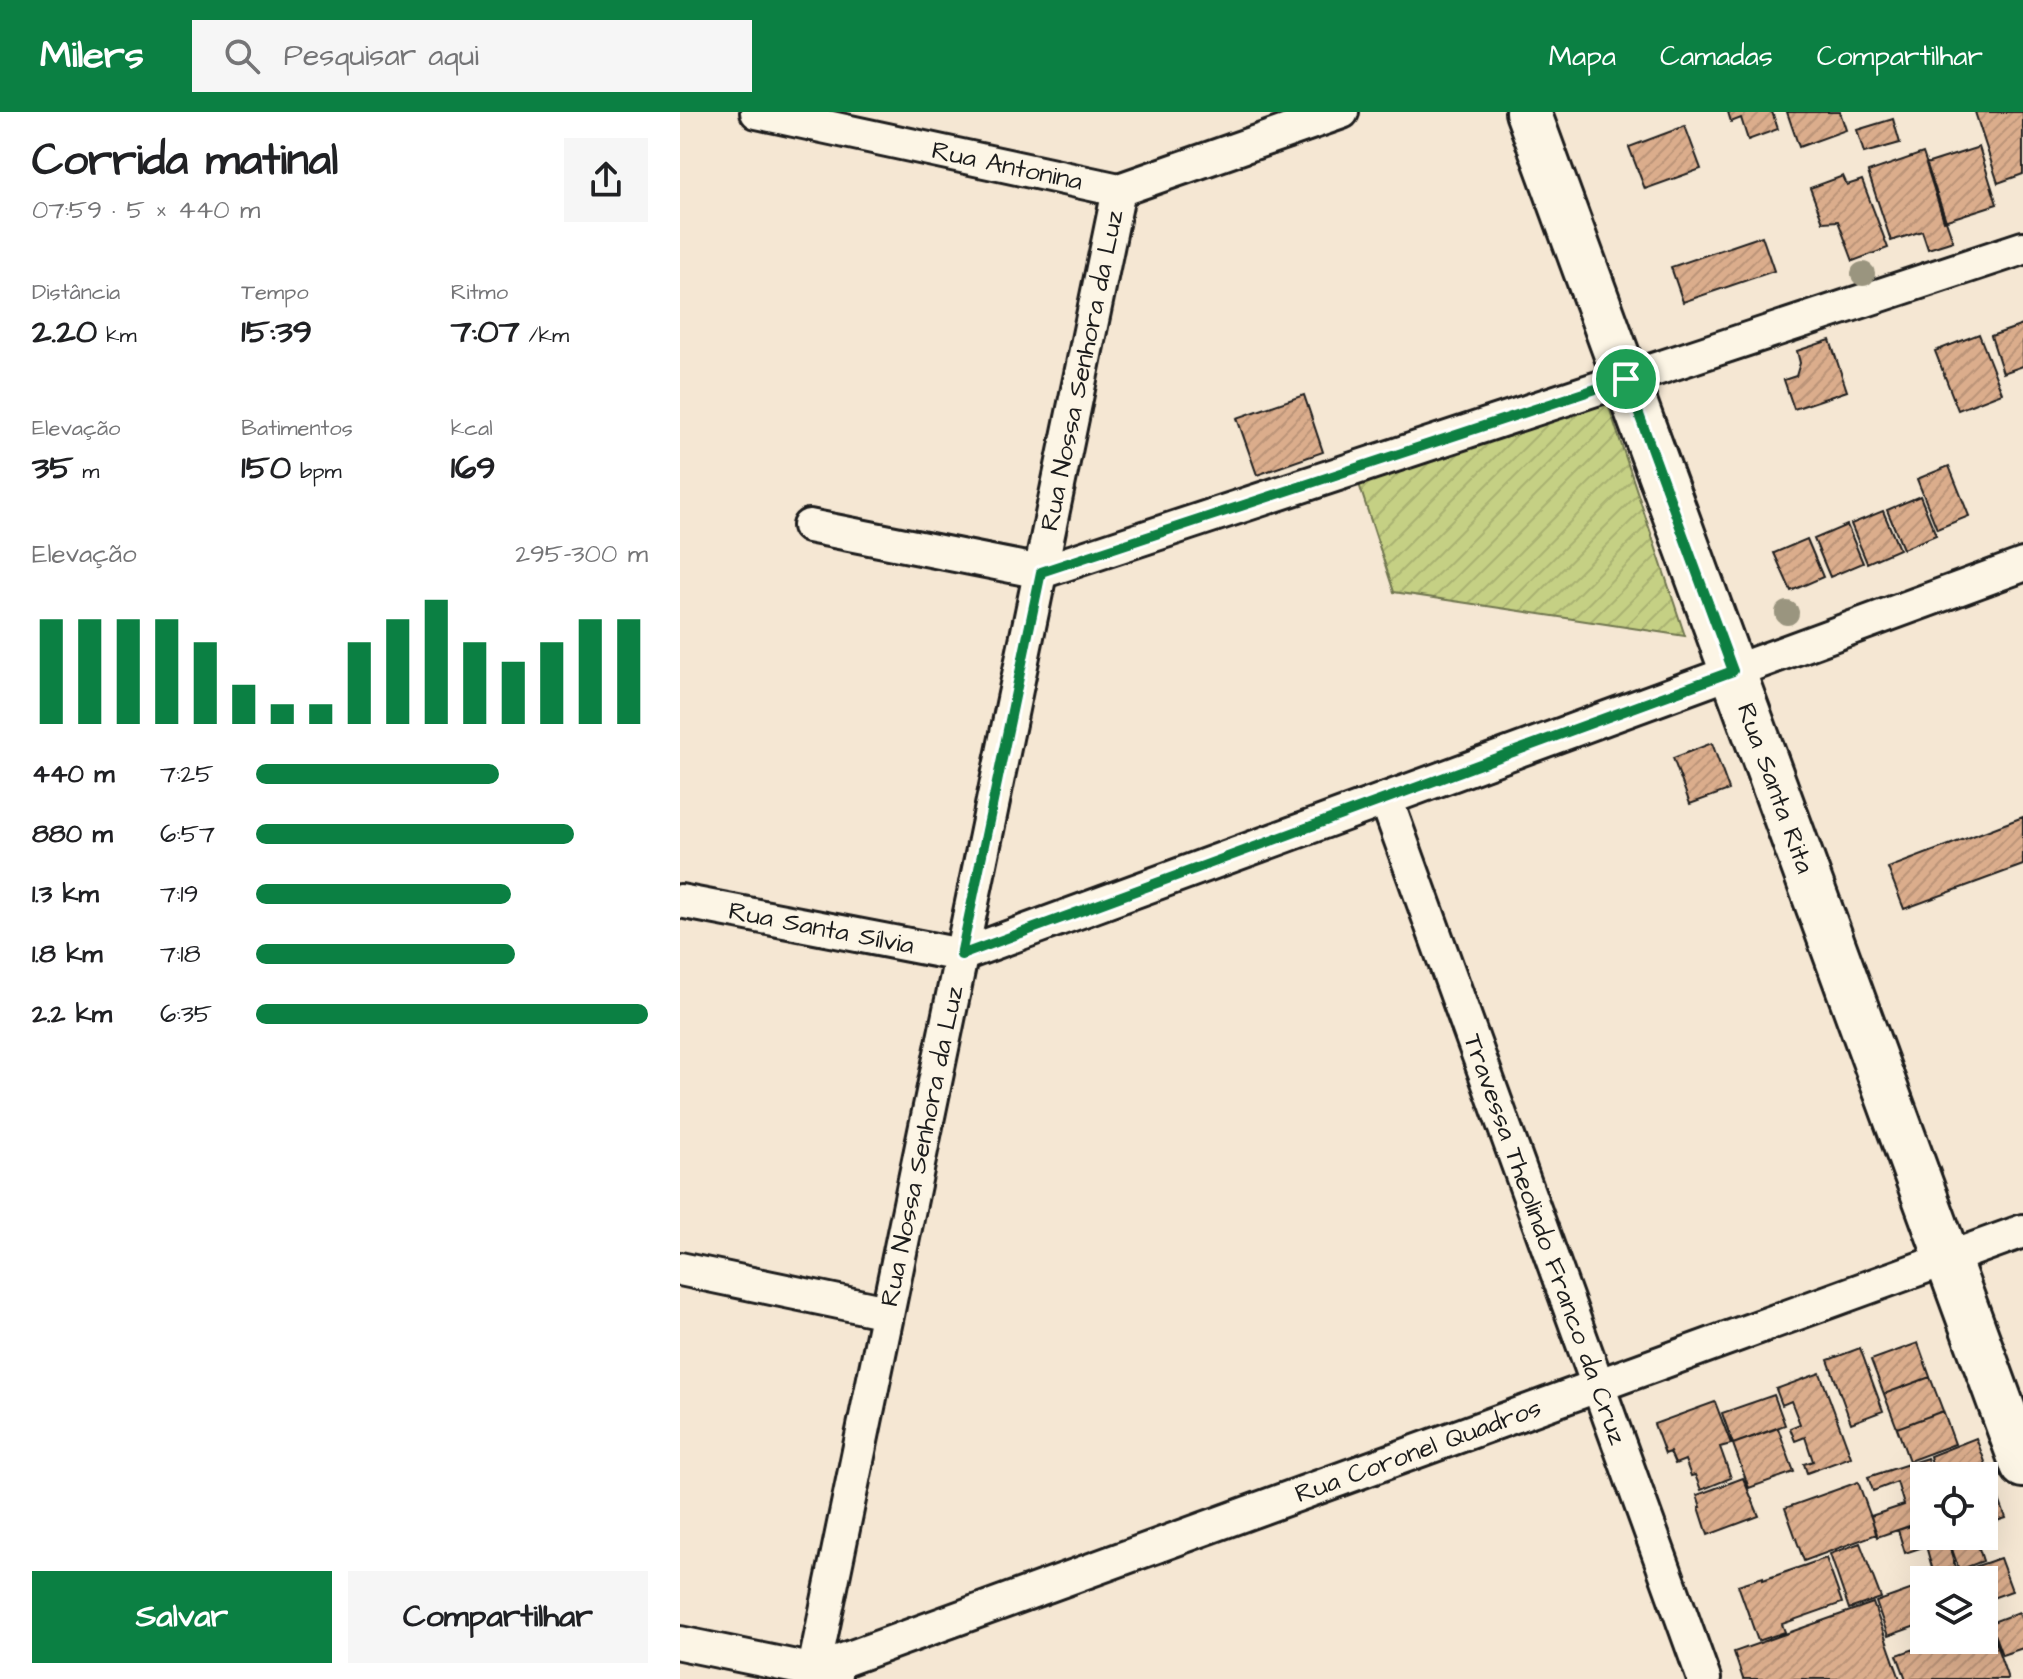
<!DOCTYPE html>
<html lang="pt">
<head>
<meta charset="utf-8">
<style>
  :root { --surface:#fff; --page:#f6f6f6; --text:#202124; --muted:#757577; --accent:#0b8043 }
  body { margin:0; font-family:"Architects Daughter",sans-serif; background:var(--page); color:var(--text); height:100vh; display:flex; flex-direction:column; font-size:30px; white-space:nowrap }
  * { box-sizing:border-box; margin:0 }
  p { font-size:26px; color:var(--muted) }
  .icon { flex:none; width:44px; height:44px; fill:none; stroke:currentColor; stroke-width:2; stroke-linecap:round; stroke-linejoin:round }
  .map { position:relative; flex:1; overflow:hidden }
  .panel { display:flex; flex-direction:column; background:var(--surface); width:680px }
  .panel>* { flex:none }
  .buttons { position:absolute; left:1230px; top:1350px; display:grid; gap:16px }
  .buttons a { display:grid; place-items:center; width:88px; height:88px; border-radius:0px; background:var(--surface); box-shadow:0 8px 32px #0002; font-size:40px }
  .pin { position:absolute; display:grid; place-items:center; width:68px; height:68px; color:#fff; margin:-34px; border:4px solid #fff; border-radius:50%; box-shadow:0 2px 8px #0007 }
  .round { display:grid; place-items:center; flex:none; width:84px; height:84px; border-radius:0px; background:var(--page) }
  .headline { display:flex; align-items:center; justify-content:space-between; height:136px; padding:0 32px }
  h1 { font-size:44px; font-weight:700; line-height:60px }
  .stats { display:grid; grid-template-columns:repeat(3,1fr); gap:12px; height:136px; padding:8px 32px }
  .stats div { display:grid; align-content:center }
  .stats b { font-size:34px; font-weight:700 }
  .stats small { font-size:22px; font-weight:400 }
  .stats p { font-size:22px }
  .chart { height:224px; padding:16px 32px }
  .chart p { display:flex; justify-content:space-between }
  .chart svg { width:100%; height:144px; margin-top:8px; stroke:var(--accent); stroke-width:6 }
  .button { display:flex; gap:16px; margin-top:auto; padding:16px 32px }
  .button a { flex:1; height:92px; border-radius:0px; background:var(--accent); color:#fff; font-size:32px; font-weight:700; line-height:92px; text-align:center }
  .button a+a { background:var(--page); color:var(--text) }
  ul { padding:0 32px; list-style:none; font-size:26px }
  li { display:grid; grid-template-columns:128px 96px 1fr; align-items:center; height:60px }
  li i { height:20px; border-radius:10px; background:var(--accent) }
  header { display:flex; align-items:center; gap:48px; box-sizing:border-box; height:112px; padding:0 40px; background:var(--accent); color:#fff }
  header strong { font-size:38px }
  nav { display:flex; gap:44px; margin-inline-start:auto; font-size:28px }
  .search { width:560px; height:72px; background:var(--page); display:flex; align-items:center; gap:20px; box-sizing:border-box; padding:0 28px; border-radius:0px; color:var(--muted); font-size:30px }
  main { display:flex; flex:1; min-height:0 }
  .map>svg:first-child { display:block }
</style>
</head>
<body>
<header>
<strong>Milers</strong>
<div class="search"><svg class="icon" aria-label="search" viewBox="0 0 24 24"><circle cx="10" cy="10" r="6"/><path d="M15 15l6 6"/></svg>Pesquisar aqui</div>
<nav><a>Mapa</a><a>Camadas</a><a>Compartilhar</a></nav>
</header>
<main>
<section class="panel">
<div class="headline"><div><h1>Corrida matinal</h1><p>07:59 · 5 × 440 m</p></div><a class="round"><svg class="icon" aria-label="share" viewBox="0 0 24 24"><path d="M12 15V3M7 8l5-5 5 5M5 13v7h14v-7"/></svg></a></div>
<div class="stats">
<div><p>Distância</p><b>2.20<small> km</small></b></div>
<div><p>Tempo</p><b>15:39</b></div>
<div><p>Ritmo</p><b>7:07<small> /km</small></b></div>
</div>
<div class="stats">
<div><p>Elevação</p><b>35<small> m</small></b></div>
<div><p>Batimentos</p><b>150<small> bpm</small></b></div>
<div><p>kcal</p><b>169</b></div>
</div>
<div class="chart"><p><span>Elevação</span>295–300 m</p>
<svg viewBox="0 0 160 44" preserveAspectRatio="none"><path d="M5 44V12M15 44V12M25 44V12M35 44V12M45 44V19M55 44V32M65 44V38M75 44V38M85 44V19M95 44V12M105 44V6M115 44V19M125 44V25M135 44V19M145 44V12M155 44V12"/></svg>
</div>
<ul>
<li><b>440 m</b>7:25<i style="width:62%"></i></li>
<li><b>880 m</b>6:57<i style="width:81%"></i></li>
<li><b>1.3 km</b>7:19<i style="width:65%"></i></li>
<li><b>1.8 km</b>7:18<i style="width:66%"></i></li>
<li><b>2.2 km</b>6:35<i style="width:100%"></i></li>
</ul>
<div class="button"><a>Salvar</a><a>Compartilhar</a></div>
</section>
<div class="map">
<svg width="1343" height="1567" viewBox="0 0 1343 1567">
  <defs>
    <pattern id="garden-furrows" width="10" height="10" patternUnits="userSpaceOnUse" patternTransform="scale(2)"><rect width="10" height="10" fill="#c5d084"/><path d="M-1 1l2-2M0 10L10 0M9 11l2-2" fill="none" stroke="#a9b271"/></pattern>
    <pattern id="building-hatch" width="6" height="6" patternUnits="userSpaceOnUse" patternTransform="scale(2)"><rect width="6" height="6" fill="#dbad8c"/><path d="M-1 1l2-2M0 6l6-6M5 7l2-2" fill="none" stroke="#bb9478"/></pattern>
  </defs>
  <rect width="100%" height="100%" fill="#f5e7d3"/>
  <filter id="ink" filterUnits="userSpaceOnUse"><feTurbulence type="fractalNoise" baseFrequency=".0125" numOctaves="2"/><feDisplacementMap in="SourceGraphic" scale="16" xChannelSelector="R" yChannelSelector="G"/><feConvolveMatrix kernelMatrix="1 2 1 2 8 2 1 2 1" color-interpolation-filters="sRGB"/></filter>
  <g filter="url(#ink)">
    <path fill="url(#garden-furrows)" stroke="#707650" stroke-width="2" d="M 927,289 L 1005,524 L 714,480 L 679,372 Z"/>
    <path fill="url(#building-hatch)" stroke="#1c1c1c" stroke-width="2" d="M 1048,0 L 1092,0 L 1098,17 L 1068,28 L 1061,6 L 1051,10 Z
      M 1107,0 L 1160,0 L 1166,18 L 1119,35 Z
      M 1295,0 L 1343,0 L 1343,62 L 1318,71 Z
      M 1213,7 L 1220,31 L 1184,41 L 1177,18 Z
      M 1005,14 L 1021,57 L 965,77 L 949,35 Z
      M 1299,35 L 1317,92 L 1264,109 L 1246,52 Z
      M 1243,41 L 1273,129 L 1248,137 L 1242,119 L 1211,129 L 1188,60 Z
      M 1163,64 L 1167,73 L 1182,68 L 1208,136 L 1173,149 L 1158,109 L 1143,110 L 1130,76 Z
      M 1082,124 L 1094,159 L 1003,190 L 991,155 Z
      M 1343,213 L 1343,254 L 1323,261 L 1311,224 Z
      M 1299,222 L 1322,281 L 1278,298 L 1255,239 Z
      M 1150,228 L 1167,279 L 1114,297 L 1104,268 L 1116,264 L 1120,251 L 1117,239 Z
      M 624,283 L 643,340 L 577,363 L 557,306 Z
      M 1269,354 L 1289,404 L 1257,417 L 1237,367 Z
      M 1240,384 L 1256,423 L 1223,437 L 1207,398 Z
      M 1203,399 L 1219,437 L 1187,451 L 1171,412 Z
      M 1167,413 L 1183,451 L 1150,465 L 1134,427 Z
      M 1127,427 L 1143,465 L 1111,479 L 1094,441 Z
      M 1032,631 L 1049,678 L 1010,692 L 993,646 Z
      M 1343,705 L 1343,753 L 1224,797 L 1208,756 Z
      M 1238,1231 L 1250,1265 L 1204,1282 L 1191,1248 Z
      M 1180,1236 L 1203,1299 L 1171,1311 L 1148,1248 Z
      M 1140,1261 L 1171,1345 L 1127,1361 L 1124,1352 L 1133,1349 L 1125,1325 L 1115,1329 L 1110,1316 L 1120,1312 L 1111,1289 L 1102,1293 L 1096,1277 Z
      M 1250,1265 L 1263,1299 L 1217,1316 L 1204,1282 Z
      M 1094,1283 L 1105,1313 L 1053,1332 L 1042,1301 Z
      M 1035,1290 L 1051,1332 L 1040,1335 L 1051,1366 L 1021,1378 L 1015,1363 L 1011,1364 L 1005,1348 L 995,1352 L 990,1340 L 985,1342 L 974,1312 Z
      M 1263,1299 L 1275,1332 L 1229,1349 L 1217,1316 Z
      M 1098,1316 L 1114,1360 L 1069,1376 L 1053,1332 Z
      M 1296,1326 L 1313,1371 L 1304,1375 L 1304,1364 L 1255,1364 L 1250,1344 Z
      M 1247,1346 L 1252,1364 L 1244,1364 L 1244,1409 L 1197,1425 L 1191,1404 L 1224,1393 L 1217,1370 L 1193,1379 L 1188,1365 Z
      M 1063,1366 L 1079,1404 L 1028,1423 L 1019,1395 L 1021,1395 L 1017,1383 Z
      M 1178,1370 L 1197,1422 L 1124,1449 L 1105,1396 Z
      M 1313,1371 L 1326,1406 L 1304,1413 L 1304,1375 Z
      M 1244,1410 L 1244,1424 L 1267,1424 L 1276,1459 L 1255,1466 L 1246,1434 L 1225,1441 L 1218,1418 Z
      M 1280,1424 L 1295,1424 L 1303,1449 L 1279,1458 L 1269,1428 Z
      M 1180,1431 L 1201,1486 L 1169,1497 L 1150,1442 Z
      M 1146,1446 L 1162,1491 L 1102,1512 L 1105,1520 L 1078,1529 L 1058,1473 L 1083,1465 L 1083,1468 Z
      M 1320,1446 L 1332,1479 L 1304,1489 L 1304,1468 L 1257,1468 Z
      M 1244,1473 L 1244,1511 L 1208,1524 L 1196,1490 Z
      M 1193,1491 L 1220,1567 L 1063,1567 L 1054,1540 Z
      M 1339,1500 L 1343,1512 L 1343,1536 L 1322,1543 L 1310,1511 Z
      M 1309,1512 L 1328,1567 L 1226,1567 L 1217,1543 L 1260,1528 L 1304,1528 L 1304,1513 Z"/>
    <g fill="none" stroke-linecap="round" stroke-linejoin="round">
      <g stroke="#1c1c1c" stroke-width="38">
        <g id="street">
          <path id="s1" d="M 77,0 L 439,78 L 662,0"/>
          <path d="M 129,414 L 361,460 L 1343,136"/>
          <path id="s2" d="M 706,687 L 1024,1567"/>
          <path id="s3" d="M 0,789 L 281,843 L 1343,453"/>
          <path d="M 0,1157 L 207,1200"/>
          <path d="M 0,1531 L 155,1563"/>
          <path id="s4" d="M 133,1559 L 1343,1119"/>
          <path id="s5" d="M 132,1567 L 439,78"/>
        </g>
      </g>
      <g stroke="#1c1c1c" stroke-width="50">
        <g id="secondary">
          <path id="s6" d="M 848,0 L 1343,1353"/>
        </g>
      </g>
      <use href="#street" stroke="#fcf5e5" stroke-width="32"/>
      <use href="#secondary" stroke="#fcf5e5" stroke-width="44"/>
    </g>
    <g fill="#9a957f">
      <circle cx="1183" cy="162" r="12"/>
      <circle cx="1107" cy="501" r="12"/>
    </g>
  </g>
  <g fill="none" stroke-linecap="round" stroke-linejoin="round" filter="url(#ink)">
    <g stroke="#fff" stroke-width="16">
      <path id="route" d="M 946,267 L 1053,559 L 281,843 L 361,460 Z"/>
    </g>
    <use href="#route" stroke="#0b8043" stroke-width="10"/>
  </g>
  <g text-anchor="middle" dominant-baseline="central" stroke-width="6" stroke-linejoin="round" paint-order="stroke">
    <g font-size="26" fill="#1c1c1c" stroke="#fcf5e5">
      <text stroke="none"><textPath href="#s1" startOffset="256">Rua Antonina</textPath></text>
      <text stroke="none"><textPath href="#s5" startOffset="1336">Rua Nossa Senhora da Luz</textPath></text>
      <text stroke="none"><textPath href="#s6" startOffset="720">Rua Santa Rita</textPath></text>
      <text stroke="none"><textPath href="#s3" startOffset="144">Rua Santa Sílvia</textPath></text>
      <text stroke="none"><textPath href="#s5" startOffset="544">Rua Nossa Senhora da Luz</textPath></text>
      <text stroke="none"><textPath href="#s2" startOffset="468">Travessa Theolindo Franco da Cruz</textPath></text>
      <text stroke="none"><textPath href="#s4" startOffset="644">Rua Coronel Quadros</textPath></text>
    </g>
  </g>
</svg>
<div class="buttons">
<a><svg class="icon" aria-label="locate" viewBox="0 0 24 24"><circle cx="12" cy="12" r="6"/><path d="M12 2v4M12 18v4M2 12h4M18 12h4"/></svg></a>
<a><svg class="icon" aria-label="layers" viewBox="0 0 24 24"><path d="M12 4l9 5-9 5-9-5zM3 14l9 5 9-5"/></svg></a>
</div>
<div class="pin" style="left:946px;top:267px;background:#1e9e55"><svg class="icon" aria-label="arrive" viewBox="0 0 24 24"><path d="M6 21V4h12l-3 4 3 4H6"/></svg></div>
</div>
</main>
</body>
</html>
